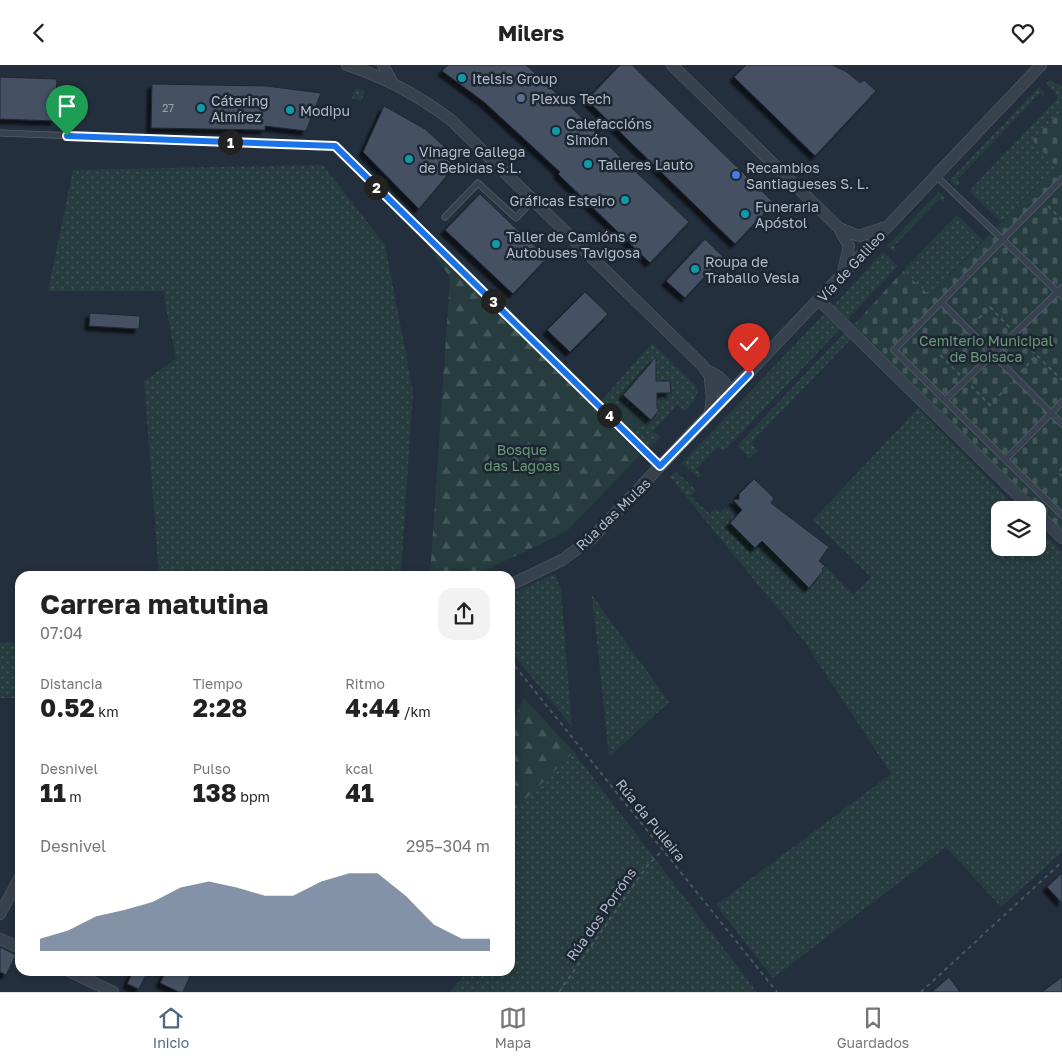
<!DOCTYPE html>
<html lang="es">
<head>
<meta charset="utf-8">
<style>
  :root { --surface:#fff; --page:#f2f2f2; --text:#222; --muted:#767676; --line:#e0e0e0; --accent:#516482 }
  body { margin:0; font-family:"Golos Text",sans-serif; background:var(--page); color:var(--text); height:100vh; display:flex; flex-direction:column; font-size:19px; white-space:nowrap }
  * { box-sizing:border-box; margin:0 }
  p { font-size:16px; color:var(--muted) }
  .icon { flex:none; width:28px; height:28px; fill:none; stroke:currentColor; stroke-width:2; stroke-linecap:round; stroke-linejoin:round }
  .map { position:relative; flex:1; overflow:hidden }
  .panel { position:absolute; left:15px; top:506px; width:500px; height:405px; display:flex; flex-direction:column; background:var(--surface); border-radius:15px; box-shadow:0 2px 8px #0003 }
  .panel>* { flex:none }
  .buttons { position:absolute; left:991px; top:436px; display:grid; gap:10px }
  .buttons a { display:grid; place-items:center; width:55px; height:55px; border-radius:10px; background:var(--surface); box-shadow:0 2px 8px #0003; font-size:25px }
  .pin { position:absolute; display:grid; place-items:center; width:42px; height:42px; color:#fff; margin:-51px -21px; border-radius:50% 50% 50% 0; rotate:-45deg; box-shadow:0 0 5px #0007 }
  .pin .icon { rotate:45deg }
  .km { position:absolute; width:25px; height:25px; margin:-12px; border-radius:50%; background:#222; color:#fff; font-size:14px; line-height:25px; text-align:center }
  .round { display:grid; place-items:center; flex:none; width:52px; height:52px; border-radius:15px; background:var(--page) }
  .summary { display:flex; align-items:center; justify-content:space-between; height:85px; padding:0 25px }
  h1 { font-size:28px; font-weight:700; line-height:38px }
  .stats { display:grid; grid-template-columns:repeat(3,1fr); gap:8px; height:85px; padding:5px 25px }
  .stats div { display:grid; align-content:center }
  .stats b { font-size:25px; font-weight:700 }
  .stats small { font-size:14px; font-weight:400 }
  .stats p { font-size:14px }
  .chart { height:140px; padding:10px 25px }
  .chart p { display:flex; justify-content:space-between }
  .chart svg { width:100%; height:90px; margin-top:5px; fill:var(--accent); opacity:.7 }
  header { display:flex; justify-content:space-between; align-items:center; height:65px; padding:0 25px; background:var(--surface); font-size:22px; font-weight:700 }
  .dock { display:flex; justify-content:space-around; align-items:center; height:70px; border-top:1px solid var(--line); background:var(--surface); font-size:14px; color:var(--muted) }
  .dock a { display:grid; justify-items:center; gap:2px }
  .dock .on { color:var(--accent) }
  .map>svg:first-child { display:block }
</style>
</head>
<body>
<header><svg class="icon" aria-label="back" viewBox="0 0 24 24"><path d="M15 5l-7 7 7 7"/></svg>Milers<svg class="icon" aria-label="heart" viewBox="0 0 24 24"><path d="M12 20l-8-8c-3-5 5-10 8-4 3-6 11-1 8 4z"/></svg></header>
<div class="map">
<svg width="1062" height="927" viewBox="0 0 1062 927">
  <defs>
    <pattern id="grass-dots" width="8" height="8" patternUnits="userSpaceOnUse" patternTransform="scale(1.25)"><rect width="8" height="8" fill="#263c3f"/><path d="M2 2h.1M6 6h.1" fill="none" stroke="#435659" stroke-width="1.8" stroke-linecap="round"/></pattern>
    <pattern id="forest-firs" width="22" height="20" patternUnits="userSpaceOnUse" patternTransform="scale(1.25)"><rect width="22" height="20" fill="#263c3f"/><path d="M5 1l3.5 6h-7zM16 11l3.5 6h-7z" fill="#435659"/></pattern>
    <pattern id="cemetery-stones" width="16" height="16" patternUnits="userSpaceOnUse" patternTransform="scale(1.25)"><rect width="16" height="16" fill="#263c3f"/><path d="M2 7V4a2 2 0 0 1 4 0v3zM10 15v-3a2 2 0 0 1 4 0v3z" fill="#435659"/></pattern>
    <filter id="shadow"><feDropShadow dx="-4.5" dy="4.5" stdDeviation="1" flood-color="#0009"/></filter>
  </defs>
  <rect width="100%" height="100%" fill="#242f3e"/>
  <path fill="url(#grass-dots)" d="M 1050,15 L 1062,21 L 1062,45 L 1032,75 L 1057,101 L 1001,157 L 969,126 L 1059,32 L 1046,19 Z
    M 1039,22 L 1045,28 L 1043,31 L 1040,28 L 957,115 L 960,118 L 957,121 L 950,115 Z
    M 355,23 L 365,26 L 361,36 L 359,36 L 352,33 Z
    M 323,100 L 385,180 L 413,327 L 401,506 L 400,511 L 159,511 L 144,316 L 176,294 L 163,226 L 48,226 L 73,105 Z
    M 939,127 L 945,133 L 943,136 L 939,134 L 894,181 L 897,185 L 894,187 L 887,181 Z
    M 957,150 L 983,175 L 930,231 L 903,206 Z
    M 883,187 L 898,201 L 847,255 L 833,241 Z
    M 824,249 L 840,264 L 724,386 L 718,382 L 696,404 L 702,410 L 698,413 L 682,398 Z
    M 844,268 L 851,274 L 751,378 L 758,386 L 749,393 L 737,381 Z
    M 652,278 L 696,321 L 698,327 L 694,336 L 685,346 L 677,340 L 653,366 L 661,372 L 648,384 L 601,336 Z
    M 918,343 L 1019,445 L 1000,445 L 1000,482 L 1038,482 L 1038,463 L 1062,487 L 1062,787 L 1001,842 L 946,782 L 773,913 L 716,840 L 891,709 L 805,577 L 670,412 L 675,406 L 696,425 L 690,431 L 710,449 L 715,443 L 720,447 L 726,442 L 736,452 L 730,459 L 754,483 L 762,476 L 809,523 L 817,516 L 815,514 L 823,506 L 822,504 L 825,501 L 853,530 L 871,512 L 813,455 Z
    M 555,509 L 561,525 L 572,662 L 510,585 L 510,529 Z
    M 592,530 L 669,637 L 609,692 Z
    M 20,577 L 20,633 L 0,633 L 0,578 Z
    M 574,687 L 613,739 L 757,927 L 450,927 L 468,906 L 510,906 L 510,749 Z"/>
  <path fill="url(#forest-firs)" d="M 421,171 L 640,390 L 567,466 L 474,511 L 430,511 L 450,212 Z
    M 524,633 L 574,687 L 510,749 L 510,661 Z"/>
  <path fill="url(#cemetery-stones)" d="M 1062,45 L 1062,465 L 854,260 L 903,206 L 930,231 L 1056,101 L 1032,75 Z"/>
  <path fill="#263c3f" d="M 623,337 L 630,344 L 629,346 L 639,355 L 640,353 L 643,356 L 632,367 L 613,347 Z"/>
  <path fill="#455162" stroke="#1f2835" filter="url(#shadow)" d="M 448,0 L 526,0 L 571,42 L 617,89 L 689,157 L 650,198 L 558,109 L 560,107 L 484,37 L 442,6 Z
    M 620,0 L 632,0 L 774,138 L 735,179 L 587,35 Z
    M 746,0 L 832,0 L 847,7 L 860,18 L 864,15 L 876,26 L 815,91 L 734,12 Z
    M 0,12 L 57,14 L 55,56 L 0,54 Z
    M 152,19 L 266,21 L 321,28 L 306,66 L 265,61 L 265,65 L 151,63 Z
    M 384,41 L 425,64 L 445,82 L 439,87 L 455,101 L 419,144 L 363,87 Z
    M 480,129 L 547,193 L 513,229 L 445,165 Z
    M 705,174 L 723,192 L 685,233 L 666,216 Z
    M 585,227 L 608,249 L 570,287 L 547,265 Z
    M 90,248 L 140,251 L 139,264 L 89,261 Z
    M 656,292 L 656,316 L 670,316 L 671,328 L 657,328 L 657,343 L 659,345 L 651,355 L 623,330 Z
    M 754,414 L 774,433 L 771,438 L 829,482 L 819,496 L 825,501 L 822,504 L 823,506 L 809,523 L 762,476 L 755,483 L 730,458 L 742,445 L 733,435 L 739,434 L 739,429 Z
    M 1062,808 L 1062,838 L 1047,822 Z
    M 0,882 L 16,890 L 6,910 L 0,907 Z
    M 133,906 L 148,906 L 139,924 L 127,919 Z
    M 166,906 L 185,906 L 191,909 L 183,927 L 179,927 L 160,918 Z
    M 949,912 L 960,927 L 932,927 Z
    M 1062,912 L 1062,927 L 1042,927 Z"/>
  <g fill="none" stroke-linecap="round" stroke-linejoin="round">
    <g stroke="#565f6c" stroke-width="7">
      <path id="service" d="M 0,68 L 335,81 L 661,401
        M 936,111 L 1062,231
        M 1062,114 L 894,285 L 1062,450
        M 445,152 L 478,118 L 516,153 L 533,135
        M 941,237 L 1062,359
        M 945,335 L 1062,223
        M 1006,394 L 1062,337"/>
    </g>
    <g stroke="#565f6c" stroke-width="12">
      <path id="minor" d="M 347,0 C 385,12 419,31 451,55 L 703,301 L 717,322 L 730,328 C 726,316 718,310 706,305
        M 383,0 L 392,17
        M 672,0 L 839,163 L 849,181 L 843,207
        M 839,163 L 859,171 L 886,162
        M 819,235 L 1033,445
        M 710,314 L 712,332 L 710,349
        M 1038,449 L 1062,473
        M 510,520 L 562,495 L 591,474 L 1041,0
        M 0,849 L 20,812
        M 0,874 L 20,883
        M 69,906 L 113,927"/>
    </g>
    <path stroke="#44595c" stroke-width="2" stroke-dasharray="4 4" stroke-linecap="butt" d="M 1048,141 L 1062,155
      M 973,259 L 990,242 L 1010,263
      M 1020,274 L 1062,315
      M 1021,307 L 1036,290
      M 960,310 L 941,291 L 963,269
      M 971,321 L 990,340 L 1011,318
      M 1062,403 L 1058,407 L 1062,411
      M 510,595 L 777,927
      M 559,927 L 647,801 L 663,785
      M 921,927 L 1062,797"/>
    <use href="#service" stroke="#38414e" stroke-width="5.5"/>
    <use href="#minor" stroke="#38414e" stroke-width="11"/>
  </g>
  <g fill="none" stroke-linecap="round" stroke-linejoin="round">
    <g stroke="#fff" stroke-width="10">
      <path id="route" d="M 67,71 L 335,81 L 660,401 L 749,309"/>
    </g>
    <use href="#route" stroke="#1a73e8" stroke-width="6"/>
  </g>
  <g fill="#0f9aa8" stroke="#1d2633" stroke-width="2">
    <circle cx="462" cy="13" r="5"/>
    <circle cx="201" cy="43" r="5"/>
    <circle cx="290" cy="45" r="5"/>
    <circle cx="556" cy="66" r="5"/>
    <circle cx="409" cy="94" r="5"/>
    <circle cx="588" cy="99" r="5"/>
    <circle cx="625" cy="135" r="5"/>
    <circle cx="745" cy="149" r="5"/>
    <circle cx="496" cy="179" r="5"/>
    <circle cx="695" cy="204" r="5"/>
  </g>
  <circle fill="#5c6f8a" stroke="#1d2633" stroke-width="2" cx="521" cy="33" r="5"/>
  <circle fill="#3f7fe0" stroke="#1d2633" stroke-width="2" cx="736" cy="110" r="5"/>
  <g text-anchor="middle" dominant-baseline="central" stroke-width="5" stroke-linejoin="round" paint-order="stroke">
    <g font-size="11" fill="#98a1af">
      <text x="168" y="42">27</text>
    </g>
    <g font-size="14" fill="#b4bcc9" stroke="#1d2633" text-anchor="start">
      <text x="472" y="13">Itelsis Group</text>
      <text x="531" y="33">Plexus Tech</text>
      <text x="211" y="35">Cátering<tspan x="211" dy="16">Almírez</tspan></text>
      <text x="300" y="45">Modipu</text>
      <text x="566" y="58">Calefaccións<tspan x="566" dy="16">Simón</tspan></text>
      <text x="419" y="86">Vinagre Gallega<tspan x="419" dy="16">de Bebidas S.L.</tspan></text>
      <text x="598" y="99">Talleres Lauto</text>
      <text x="746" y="102">Recambios<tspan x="746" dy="16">Santiagueses S. L.</tspan></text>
      <text x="615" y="135" text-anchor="end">Gráficas Esteiro</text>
      <text x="755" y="141">Funeraria<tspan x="755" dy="16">Apóstol</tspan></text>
      <text x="506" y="171">Taller de Camións e<tspan x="506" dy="16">Autobuses Tavigosa</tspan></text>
      <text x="705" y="196">Roupa de<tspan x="705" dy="16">Traballo Vesla</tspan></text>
    </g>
    <g font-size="14" fill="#b4bcc9" stroke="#1d2633">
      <text transform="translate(851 201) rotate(-47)">Vía de Galileo</text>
      <text transform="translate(613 449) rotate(-44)">Rúa das Mulas</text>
      <text transform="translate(651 755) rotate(51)">Rúa da Pulleira</text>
      <text transform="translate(601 849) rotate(-55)">Rúa dos Porróns</text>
    </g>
    <g font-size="14" fill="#6b9a76" stroke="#1d2633">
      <text x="986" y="275">Cemiterio Municipal<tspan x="986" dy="16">de Boisaca</tspan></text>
      <text x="522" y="384">Bosque<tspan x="522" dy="16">das Lagoas</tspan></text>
    </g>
  </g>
</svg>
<div class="buttons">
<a><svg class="icon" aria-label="layers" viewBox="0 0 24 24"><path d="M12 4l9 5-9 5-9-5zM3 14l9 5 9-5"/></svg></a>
</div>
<div class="pin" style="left:67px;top:71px;background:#1e9e55"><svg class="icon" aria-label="arrive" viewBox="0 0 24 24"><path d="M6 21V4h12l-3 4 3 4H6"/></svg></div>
<div class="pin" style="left:749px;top:309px;background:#d93025"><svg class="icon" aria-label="check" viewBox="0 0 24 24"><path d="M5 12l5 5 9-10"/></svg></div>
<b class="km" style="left:230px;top:77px">1</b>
<b class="km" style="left:376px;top:122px">2</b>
<b class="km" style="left:493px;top:236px">3</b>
<b class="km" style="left:609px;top:350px">4</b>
<section class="panel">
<div class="summary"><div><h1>Carrera matutina</h1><p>07:04</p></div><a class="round"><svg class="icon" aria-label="share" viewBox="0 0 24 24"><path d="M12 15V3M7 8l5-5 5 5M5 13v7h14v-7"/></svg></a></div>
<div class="stats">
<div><p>Distancia</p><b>0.52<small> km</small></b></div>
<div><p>Tiempo</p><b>2:28</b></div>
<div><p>Ritmo</p><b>4:44<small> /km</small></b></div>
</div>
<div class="stats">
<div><p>Desnivel</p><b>11<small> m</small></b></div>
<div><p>Pulso</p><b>138<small> bpm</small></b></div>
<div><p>kcal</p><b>41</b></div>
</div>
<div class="chart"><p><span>Desnivel</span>295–304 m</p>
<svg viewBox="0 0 160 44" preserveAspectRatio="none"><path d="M0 44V38L10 34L20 27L30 24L40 20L50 13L60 10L70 13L80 17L90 17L100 10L110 6L120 6L130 17L140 31L150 38L160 38V44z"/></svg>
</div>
</section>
</div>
<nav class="dock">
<a class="on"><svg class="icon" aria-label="home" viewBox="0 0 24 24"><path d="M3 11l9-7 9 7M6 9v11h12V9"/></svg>Inicio</a>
<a><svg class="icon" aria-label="map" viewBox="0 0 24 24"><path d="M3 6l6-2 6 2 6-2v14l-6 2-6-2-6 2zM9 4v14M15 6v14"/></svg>Mapa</a>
<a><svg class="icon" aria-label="saved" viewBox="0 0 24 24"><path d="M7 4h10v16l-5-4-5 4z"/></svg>Guardados</a>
</nav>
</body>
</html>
